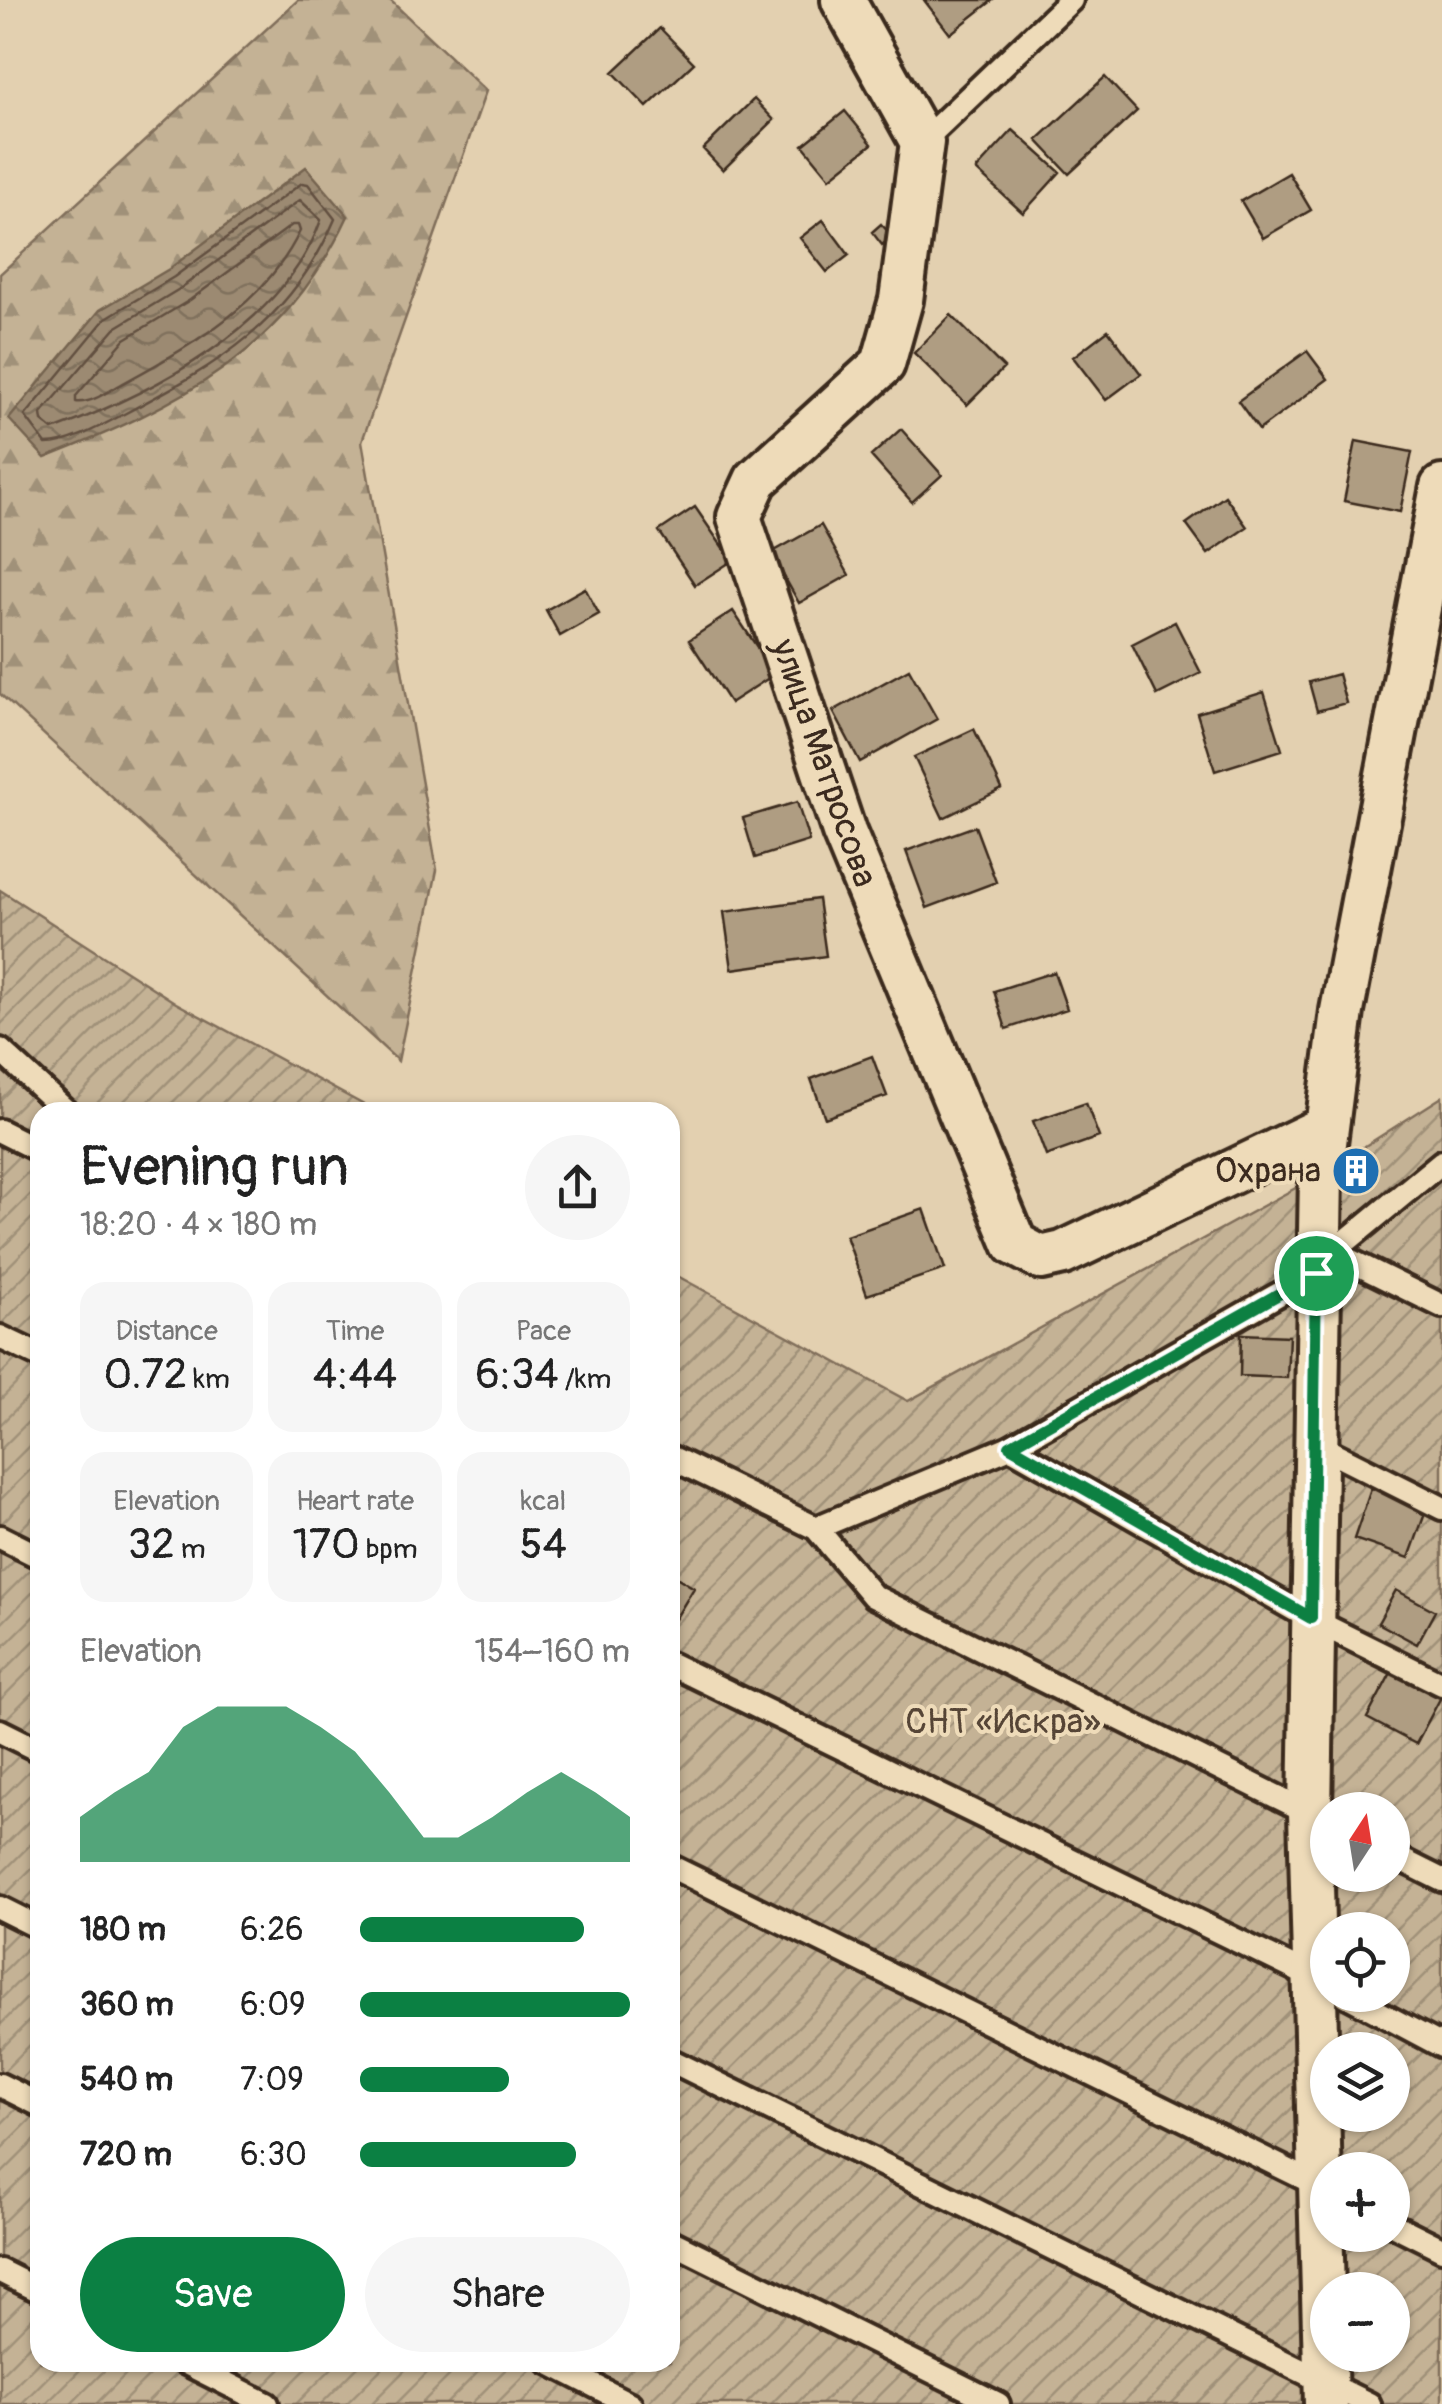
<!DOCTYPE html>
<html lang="en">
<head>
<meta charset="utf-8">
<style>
  :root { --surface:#fff; --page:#f6f6f6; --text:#222; --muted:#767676; --accent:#0b8043 }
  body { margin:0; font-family:Pangolin,sans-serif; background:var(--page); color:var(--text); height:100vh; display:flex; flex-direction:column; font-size:38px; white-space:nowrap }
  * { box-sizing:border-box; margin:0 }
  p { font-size:32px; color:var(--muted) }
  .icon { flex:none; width:55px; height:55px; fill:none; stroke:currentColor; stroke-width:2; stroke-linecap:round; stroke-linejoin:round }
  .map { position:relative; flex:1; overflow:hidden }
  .drawer { position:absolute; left:30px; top:1102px; width:650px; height:1270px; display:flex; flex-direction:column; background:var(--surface); border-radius:30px; box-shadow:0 2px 8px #0004 }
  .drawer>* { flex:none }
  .needle { width:65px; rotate:12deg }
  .controls { position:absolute; left:1310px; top:1792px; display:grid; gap:20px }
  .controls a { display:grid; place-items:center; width:100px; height:100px; border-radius:50%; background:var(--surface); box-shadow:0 2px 8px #0004; font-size:50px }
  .pin { position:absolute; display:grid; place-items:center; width:85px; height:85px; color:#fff; margin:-42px; border:5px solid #fff; border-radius:50%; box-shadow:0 2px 10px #0007 }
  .round { display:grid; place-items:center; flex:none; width:105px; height:105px; border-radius:52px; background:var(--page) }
  .overview { display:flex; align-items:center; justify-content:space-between; height:170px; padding:0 50px }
  h1 { font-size:55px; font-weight:600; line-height:75px }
  .metrics { display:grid; grid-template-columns:repeat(3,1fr); gap:15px; height:170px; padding:10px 50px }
  .metrics div { display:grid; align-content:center; border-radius:25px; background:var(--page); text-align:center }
  .metrics b { font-size:42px; font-weight:600 }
  .metrics small { font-size:28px; font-weight:400 }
  .metrics p { font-size:28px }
  .chart { height:280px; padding:20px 50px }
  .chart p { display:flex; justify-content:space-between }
  .chart svg { width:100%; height:180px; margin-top:10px; fill:var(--accent); opacity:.7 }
  .button { display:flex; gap:20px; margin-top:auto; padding:20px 50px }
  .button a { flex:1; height:115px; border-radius:60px; background:var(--accent); color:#fff; font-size:40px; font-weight:600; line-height:115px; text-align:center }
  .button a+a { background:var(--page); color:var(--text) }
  ul { padding:0 50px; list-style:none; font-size:32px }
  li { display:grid; grid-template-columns:160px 120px 1fr; align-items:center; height:75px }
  li i { height:25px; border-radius:12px; background:var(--accent) }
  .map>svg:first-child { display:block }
</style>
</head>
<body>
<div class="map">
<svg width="1442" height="2404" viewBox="0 0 1442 2404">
  <defs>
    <pattern id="forest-firs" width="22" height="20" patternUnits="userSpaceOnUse" patternTransform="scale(2.5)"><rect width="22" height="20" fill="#c4b295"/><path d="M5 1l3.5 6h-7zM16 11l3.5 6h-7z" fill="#a09179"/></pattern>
    <pattern id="garden-furrows" width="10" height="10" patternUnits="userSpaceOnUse" patternTransform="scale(2.5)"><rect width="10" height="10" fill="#c4b295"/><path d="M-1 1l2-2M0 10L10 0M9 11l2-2" fill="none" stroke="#a09179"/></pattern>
    <pattern id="water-waves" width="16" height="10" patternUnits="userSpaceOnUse" patternTransform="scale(2.5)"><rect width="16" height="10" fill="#9c8a72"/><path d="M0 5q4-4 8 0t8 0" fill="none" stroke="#80715d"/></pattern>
  </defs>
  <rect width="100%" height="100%" fill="#e3d0b0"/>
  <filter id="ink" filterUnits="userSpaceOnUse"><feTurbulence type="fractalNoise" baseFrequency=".01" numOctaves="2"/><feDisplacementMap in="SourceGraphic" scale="20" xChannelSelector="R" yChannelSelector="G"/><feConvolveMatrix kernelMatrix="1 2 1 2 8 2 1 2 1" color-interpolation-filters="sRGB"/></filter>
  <g filter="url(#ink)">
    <path fill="url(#forest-firs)" stroke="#806e5a" stroke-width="2.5" d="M 298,0 L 390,0 L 486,91 L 362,441 L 437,870 L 398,1061 L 0,694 L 0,274 Z"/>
    <path fill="url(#garden-furrows)" stroke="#806e5a" stroke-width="2.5" fill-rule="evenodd" d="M 0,890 L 176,1003 L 377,1112 L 40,1112 L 40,2362 L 670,2362 L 670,1272 L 908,1401 L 1321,1174 L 1442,1097 L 1442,2404 L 0,2404 ZM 1328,1810 L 1392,1810 L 1392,1875 L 1328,1875 ZM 1328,1930 L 1392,1930 L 1392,1995 L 1328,1995 ZM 1328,2050 L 1392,2050 L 1392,2115 L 1328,2115 ZM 1328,2170 L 1392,2170 L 1392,2235 L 1328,2235 ZM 1328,2290 L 1392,2290 L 1392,2355 L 1328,2355 Z"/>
    <path fill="url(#water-waves)" stroke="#756450" stroke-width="2.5" d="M 306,167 L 348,216 C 284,353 180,405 45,458 L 9,419 L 100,310 L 169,269 Z"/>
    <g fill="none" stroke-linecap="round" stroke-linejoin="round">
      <path stroke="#625040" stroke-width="2.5" d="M 302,183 L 308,184 L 335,219 C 291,322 219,364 124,414 C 103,425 69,444 46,444 L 25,416 L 106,318 L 174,277 Z
        M 300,200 L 321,220 C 284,326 152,393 53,430 L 42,421 L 41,414 L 115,328 L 181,288 Z
        M 292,225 L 298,225 L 300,231 C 266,303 192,346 125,382 C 110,390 92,404 76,402 L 76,396 L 125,339 L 190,300 Z"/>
    </g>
    <path fill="#af9d82" stroke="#3b2a1e" stroke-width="2.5" d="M 924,0 L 993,0 L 950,34 Z
      M 660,28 L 694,63 L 647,107 L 613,72 Z
      M 1105,77 L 1137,111 L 1069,174 L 1037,140 Z
      M 754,99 L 774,120 L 723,170 L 703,149 Z
      M 845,111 L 872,144 L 830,178 L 803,145 Z
      M 1013,130 L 1060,172 L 1023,213 L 976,170 Z
      M 1289,173 L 1311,210 L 1263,238 L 1241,201 Z
      M 823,220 L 849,255 L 827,272 L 800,238 Z
      M 881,224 L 892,236 L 882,245 L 872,232 Z
      M 951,315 L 1004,368 L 967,405 L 914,353 Z
      M 1108,330 L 1141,374 L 1106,400 L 1073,357 Z
      M 1307,351 L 1328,379 L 1259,430 L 1238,401 Z
      M 901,429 L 942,475 L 912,502 L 871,456 Z
      M 1356,441 L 1412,452 L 1400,512 L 1344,501 Z
      M 1225,496 L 1247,527 L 1208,554 L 1186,524 Z
      M 695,507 L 732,561 L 695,585 L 659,531 Z
      M 821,525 L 849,575 L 799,603 L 771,553 Z
      M 585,588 L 599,614 L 560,636 L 546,610 Z
      M 733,611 L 775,674 L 730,703 L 689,640 Z
      M 1175,622 L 1201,673 L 1157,695 L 1132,644 Z
      M 909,669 L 937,719 L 860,762 L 833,711 Z
      M 1338,674 L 1346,703 L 1317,711 L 1309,682 Z
      M 1264,692 L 1282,750 L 1215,771 L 1197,713 Z
      M 974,729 L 1002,789 L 943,818 L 914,757 Z
      M 797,802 L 809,841 L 755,858 L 743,818 Z
      M 975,826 L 996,882 L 927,908 L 906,851 Z
      M 818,899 L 826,956 L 732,969 L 724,912 Z
      M 1054,972 L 1067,1009 L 1006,1029 L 994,991 Z
      M 872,1056 L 887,1096 L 825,1118 L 811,1079 Z
      M 1086,1103 L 1099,1137 L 1046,1156 L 1033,1121 Z
      M 1359,1155 L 1372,1176 L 1354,1188 L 1341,1166 Z
      M 924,1209 L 945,1269 L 867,1295 L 846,1236 Z
      M 1241,1334 L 1289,1336 L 1287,1378 L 1240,1376 Z
      M 1372,1486 L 1428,1505 L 1409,1558 L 1354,1539 Z
      M 670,1573 L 694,1588 L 674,1621 L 670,1618 Z
      M 1396,1590 L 1435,1611 L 1417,1644 L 1378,1623 Z
      M 1393,1669 L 1442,1695 L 1416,1744 L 1367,1718 Z"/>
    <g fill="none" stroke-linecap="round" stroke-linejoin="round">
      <g stroke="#3b2a1e" stroke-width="30">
        <path id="service" d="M 922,142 L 1071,0
          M 0,1050 L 67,1112
          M 0,1131 L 40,1151
          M 1333,1252 L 1442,1306
          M 0,1337 L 40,1356
          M 1313,1443 L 1442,1508
          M 1010,1447 L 1311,1619 L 1442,1684
          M 670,1457 L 816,1528 L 1010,1447 L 1316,1273 L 1333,1252 L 1442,1162
          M 816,1528 L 873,1596 L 1314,1815
          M 0,1537 L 40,1557
          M 670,1664 L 1320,1981
          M 0,1731 L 40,1751
          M 1392,1855 L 1442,1880
          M 670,1866 L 1324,2188
          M 0,1908 L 40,1928
          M 1346,1995 L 1442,2046
          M 670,2060 L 1369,2404
          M 0,2085 L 40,2105
          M 1392,2224 L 1442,2249
          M 670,2241 L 998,2404
          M 0,2271 L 40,2291
          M 184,2362 L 267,2404
          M 548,2362 L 630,2404"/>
      </g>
      <g stroke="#3b2a1e" stroke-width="50">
        <path id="minor" d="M 843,0 L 922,142 L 901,300 L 883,364 L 756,480 L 739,517 L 844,832 L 1015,1244 L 1041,1258 L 1063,1253 L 1326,1127
          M 1326,2404 L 1310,1812 L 1321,1174 L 1342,1011 L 1442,487"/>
      </g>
      <use href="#service" stroke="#eedbb9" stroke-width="22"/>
      <use href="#minor" stroke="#eedbb9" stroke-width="42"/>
    </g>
  </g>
  <g fill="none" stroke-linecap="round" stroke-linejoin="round" filter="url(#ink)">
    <g stroke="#fff" stroke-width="20">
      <path id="route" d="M 1316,1273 L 1311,1618 L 1010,1446 Z"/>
    </g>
    <use href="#route" stroke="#0b8043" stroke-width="12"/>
  </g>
  <defs>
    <g id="building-disc" transform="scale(2.5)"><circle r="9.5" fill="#1f6fb2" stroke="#eedbb9"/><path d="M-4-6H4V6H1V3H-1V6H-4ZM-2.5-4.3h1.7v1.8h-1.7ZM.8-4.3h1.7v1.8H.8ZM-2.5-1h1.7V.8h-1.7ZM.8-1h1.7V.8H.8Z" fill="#fff"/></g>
  </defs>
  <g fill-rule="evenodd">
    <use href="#building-disc" x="1356" y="1171"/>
  </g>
  <g text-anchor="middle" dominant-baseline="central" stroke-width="8" stroke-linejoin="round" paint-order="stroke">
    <g font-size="35" fill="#3b2a1e" stroke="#eedbb9">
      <text transform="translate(824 763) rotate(71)">улица Матросова</text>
    </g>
    <g font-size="35" fill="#3b2a1e" stroke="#eedbb9" text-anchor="end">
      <text x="1321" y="1171">Охрана</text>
    </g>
    <g font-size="35" fill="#564536" stroke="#eedbb9">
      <text x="1003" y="1722">СНТ «Искра»</text>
    </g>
  </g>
</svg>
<div class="controls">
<a><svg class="needle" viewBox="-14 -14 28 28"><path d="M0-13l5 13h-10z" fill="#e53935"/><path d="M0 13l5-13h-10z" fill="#767676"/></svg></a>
<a><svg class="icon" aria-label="locate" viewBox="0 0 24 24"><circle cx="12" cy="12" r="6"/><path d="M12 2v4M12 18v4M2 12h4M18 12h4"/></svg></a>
<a><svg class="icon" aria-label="layers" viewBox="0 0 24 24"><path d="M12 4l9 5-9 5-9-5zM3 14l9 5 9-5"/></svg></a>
<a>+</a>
<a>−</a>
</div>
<div class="pin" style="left:1316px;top:1273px;background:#1e9e55"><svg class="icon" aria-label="arrive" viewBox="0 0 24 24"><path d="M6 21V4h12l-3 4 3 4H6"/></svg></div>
<section class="drawer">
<div class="overview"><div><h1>Evening run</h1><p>18:20 · 4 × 180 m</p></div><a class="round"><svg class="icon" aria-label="share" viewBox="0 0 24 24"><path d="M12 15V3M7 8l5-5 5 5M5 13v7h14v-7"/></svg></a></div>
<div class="metrics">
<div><p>Distance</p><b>0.72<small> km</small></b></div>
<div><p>Time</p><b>4:44</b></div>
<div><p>Pace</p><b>6:34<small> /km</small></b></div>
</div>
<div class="metrics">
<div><p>Elevation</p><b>32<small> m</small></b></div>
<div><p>Heart rate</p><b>170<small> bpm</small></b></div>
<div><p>kcal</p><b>54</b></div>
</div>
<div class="chart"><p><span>Elevation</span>154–160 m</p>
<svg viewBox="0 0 160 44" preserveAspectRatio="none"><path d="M0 44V33L10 27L20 22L30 11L40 6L50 6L60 6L70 11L80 17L90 27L100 38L110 38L120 33L130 27L140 22L150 27L160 33V44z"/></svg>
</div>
<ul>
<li><b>180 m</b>6:26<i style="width:83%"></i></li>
<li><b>360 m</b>6:09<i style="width:100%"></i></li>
<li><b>540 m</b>7:09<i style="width:55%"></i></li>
<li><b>720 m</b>6:30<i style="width:80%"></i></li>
</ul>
<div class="button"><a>Save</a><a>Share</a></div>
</section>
</div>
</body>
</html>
